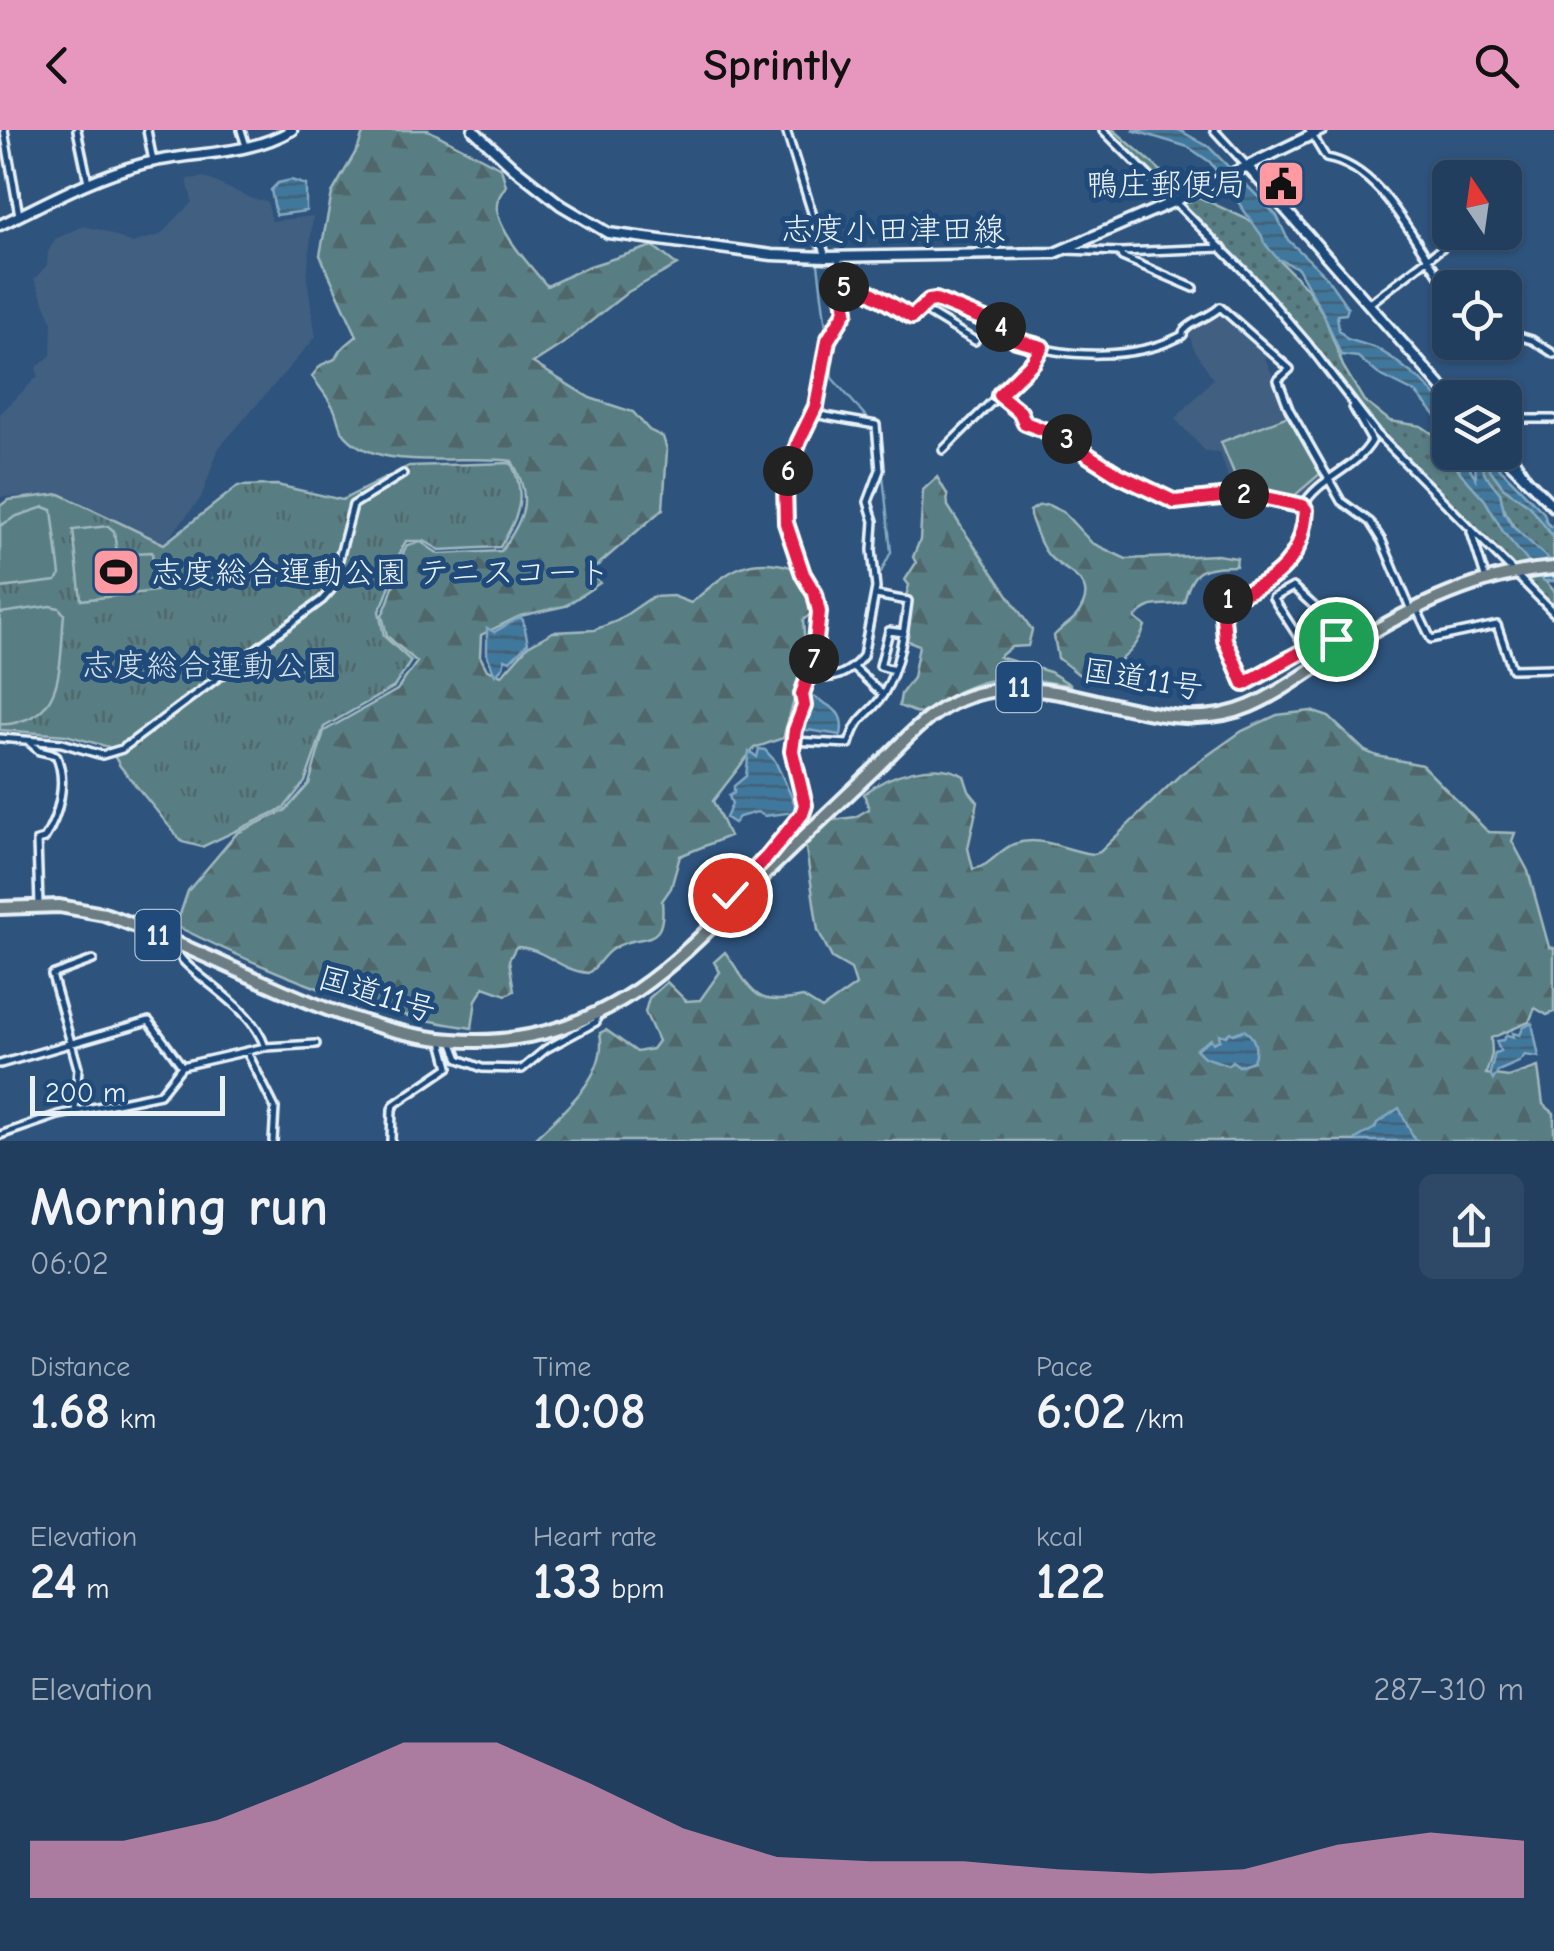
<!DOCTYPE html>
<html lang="en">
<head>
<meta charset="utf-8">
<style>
  :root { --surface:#223e5e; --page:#2e4967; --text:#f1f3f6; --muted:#a2aebc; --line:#3f5773; --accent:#e797bd }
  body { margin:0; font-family:"Comic Neue","Klee One",sans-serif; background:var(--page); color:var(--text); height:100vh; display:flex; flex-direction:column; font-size:38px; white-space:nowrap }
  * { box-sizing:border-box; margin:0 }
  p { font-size:32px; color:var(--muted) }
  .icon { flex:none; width:55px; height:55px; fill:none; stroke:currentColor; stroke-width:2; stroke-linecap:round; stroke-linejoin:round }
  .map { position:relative; height:1011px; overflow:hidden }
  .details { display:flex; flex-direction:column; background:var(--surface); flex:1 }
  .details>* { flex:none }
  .needle { width:65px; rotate:347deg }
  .controls { position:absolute; left:1432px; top:30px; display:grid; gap:20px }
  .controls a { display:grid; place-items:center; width:90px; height:90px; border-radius:15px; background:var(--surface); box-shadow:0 2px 8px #0004,0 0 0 2px var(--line); font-size:50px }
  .scale { position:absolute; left:30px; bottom:25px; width:195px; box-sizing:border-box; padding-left:10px; border:5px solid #e8f1f8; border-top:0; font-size:28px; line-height:35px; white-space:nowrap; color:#e8f1f8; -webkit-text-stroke:8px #1f4a7a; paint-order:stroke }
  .pin { position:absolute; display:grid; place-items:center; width:85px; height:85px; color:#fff; margin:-42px; border:5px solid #fff; border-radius:50%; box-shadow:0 2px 10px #0007 }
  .km { position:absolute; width:50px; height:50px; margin:-25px; border-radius:50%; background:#222; color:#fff; font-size:28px; line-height:50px; text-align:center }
  .round { display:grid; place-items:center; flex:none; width:105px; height:105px; border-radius:15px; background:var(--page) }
  .headline { display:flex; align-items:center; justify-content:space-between; height:170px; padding:0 30px }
  h1 { font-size:55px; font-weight:700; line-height:75px }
  .stats { display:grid; grid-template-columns:repeat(3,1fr); gap:15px; height:170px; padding:10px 30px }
  .stats div { display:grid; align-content:center }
  .stats b { font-size:50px; font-weight:700 }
  .stats small { font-size:28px; font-weight:400 }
  .stats p { font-size:28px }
  .chart { height:280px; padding:20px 30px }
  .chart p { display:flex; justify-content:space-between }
  .chart svg { width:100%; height:180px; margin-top:10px; fill:var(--accent); opacity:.7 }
  header { display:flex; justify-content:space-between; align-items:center; height:130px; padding:0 30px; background:var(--accent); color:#111; font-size:45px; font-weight:700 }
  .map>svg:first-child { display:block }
</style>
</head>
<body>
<header><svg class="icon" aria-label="back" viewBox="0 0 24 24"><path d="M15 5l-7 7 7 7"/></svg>Sprintly<svg class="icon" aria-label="search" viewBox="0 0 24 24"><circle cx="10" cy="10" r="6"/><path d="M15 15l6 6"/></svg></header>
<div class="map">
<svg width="1554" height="1011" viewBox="0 0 1554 1011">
  <defs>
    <pattern id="grass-dots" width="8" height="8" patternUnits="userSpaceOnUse" patternTransform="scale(2.5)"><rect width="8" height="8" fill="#587e84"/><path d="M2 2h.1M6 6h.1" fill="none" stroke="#50666a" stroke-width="1.8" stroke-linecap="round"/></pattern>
    <pattern id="forest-firs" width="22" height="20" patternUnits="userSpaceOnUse" patternTransform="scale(2.5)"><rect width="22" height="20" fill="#587e84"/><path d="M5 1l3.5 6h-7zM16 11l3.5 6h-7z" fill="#50666a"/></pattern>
    <pattern id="park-tufts" width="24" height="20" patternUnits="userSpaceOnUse" patternTransform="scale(2.5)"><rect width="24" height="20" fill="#587e84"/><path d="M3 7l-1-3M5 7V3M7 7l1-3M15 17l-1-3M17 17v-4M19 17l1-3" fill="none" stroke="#50666a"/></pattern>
    <pattern id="water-rules" width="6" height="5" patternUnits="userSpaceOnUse" patternTransform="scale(2.5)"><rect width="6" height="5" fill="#40779d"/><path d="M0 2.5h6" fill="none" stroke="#436074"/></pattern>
  </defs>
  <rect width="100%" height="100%" fill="#2e537d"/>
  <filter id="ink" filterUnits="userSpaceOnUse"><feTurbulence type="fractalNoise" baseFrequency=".01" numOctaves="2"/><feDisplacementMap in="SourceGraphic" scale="20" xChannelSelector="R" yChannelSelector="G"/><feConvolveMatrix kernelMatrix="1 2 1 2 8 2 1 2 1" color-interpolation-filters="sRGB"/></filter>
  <g filter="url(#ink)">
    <path fill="#405e81" d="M 204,47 L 253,69 L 267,71 L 272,91 L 313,86 L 307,148 L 316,207 L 219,318 L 201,368 L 164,414 L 60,364 L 0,367 L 0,284 L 38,246 L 36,238 L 51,225 L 52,191 L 34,149 L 47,135 L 48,122 L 55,109 L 83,96 L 102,100 L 131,113 L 160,105 L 192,72 L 187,49 Z
      M 1221,181 L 1260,216 L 1288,282 L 1325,348 L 1302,373 L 1233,362 L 1220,323 L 1206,322 L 1175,289 L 1213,249 L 1193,217 L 1188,199 Z"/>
    <path fill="url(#grass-dots)" stroke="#a0b8be" stroke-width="2.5" d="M 1106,0 L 1114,0 L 1183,60 L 1253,92 L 1278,129 L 1307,158 L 1324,185 L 1343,236 L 1364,271 L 1390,291 L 1421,296 L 1433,304 L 1446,319 L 1460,342 L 1485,370 L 1504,403 L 1554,461 L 1554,477 L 1379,302 L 1309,210 L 1252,146 Z
      M 1484,330 L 1503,357 L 1530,376 L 1553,407 L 1554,434 C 1530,414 1504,396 1500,363 C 1491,356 1480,342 1484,330 Z"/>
    <path fill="url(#forest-firs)" stroke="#a0b8be" stroke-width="2.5" d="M 364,0 L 428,0 L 501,38 L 506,56 C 501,63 496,70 497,79 C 500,104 532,138 547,156 L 587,137 L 653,116 L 677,135 L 628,162 L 561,215 L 533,233 L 590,268 L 633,282 L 649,300 L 663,307 L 667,320 L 663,379 L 591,441 L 600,453 L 565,476 L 520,486 L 481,505 L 480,526 L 487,540 L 502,545 L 528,516 L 553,502 L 594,500 L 617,491 L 652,467 L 673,466 L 691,473 C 726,444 743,424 791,437 L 816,480 L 803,490 L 806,529 L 783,608 L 754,618 L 713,671 L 729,706 L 680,726 L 671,758 L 662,771 C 667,823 638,800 611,820 C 602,826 598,837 588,843 C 560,841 543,817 516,817 L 509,830 L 514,861 L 506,865 L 484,857 L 476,870 L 472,898 C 368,884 270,842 176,796 L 188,761 L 237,703 L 286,680 L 309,654 L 324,601 L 397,560 L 417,532 L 387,506 L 382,485 C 395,462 395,437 407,415 L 421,412 L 439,424 L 501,421 C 525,388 533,368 512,331 C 467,323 371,345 342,301 C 338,294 337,285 334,279 C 328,267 319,257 312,246 L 321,235 L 335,229 L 340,220 L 357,206 L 320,125 L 332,63 L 358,18 Z
      M 937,347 L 947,364 L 948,376 L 964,401 L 1032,500 L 1028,516 L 1011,517 L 999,527 L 1050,542 L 1071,555 C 993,546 989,541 920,584 L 899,576 L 901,564 L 913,548 L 919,515 L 906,510 L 912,471 L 906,466 L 909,455 L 905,450 L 916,433 L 913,427 L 920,410 L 923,360 Z
      M 1048,375 L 1063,382 L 1092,413 L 1126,429 L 1217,425 L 1237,428 L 1236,436 C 1202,437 1193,437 1184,472 C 1162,479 1153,468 1135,488 L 1145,496 C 1137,522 1109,544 1082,547 L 1058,528 L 1054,506 C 1060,498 1071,493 1077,485 C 1100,453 1071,445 1052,429 C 1040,418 1036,400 1030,386 L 1030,381 L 1038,376 Z
      M 1311,581 L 1329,587 L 1365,621 L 1377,626 L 1422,635 L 1488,702 L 1515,703 L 1512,711 L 1528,741 L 1549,817 L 1554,818 L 1554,882 L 1547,885 L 1535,878 L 1529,892 L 1491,908 L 1492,924 L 1486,944 L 1509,947 L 1538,937 L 1543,974 L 1554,983 L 1554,1011 L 532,1011 C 561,983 609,946 600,903 L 606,900 L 637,922 L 652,919 L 658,911 L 645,882 L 649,868 L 667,852 L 686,871 L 700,870 L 720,842 L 714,832 L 725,822 C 753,860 752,878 803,867 L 822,879 L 856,855 L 851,839 L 832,828 L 818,800 L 805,712 L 826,691 L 855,687 L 869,679 L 864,664 C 888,644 936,629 964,646 L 969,661 L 978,672 L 968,718 L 973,739 C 991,736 998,720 1014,714 C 1042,704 1067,722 1094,724 L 1100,722 L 1181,644 L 1242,601 L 1277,585 Z"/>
    <path fill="url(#park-tufts)" stroke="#a0b8be" stroke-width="2.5" d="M 511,333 C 528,366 518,388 500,417 L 440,420 L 424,411 L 406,411 C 392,434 393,459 379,481 L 384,506 L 411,531 L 394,557 L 324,597 L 305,652 L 284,678 L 202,717 L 182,712 L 120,636 L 109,617 L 66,605 L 0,600 L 0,376 L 8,370 L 60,364 L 164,414 L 238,356 L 277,355 L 342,370 L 409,336 Z"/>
    <path fill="#587e84" stroke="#a0b8be" stroke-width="2.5" d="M 1288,286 L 1321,343 L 1293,367 L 1239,355 L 1221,312 Z
      M 44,377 L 52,380 L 60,445 L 56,451 L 0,458 L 0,396 L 17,386 Z
      M 108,396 L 114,401 L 117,424 L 152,422 L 156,461 L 81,470 L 73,400 Z
      M 50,476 L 59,478 L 64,484 C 60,521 66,577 24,590 C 15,593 9,595 0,594 L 0,483 Z"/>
    <path fill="url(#water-rules)" stroke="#83a8c1" stroke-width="2.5" d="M 1132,0 L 1179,0 L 1209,17 L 1277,86 L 1288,110 L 1324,144 L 1348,178 L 1346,184 L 1337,185 L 1339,200 L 1347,209 L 1376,218 L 1392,228 L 1424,253 L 1450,282 L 1450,302 L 1416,263 L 1378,244 L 1358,227 L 1341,225 L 1324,185 L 1298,138 L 1278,129 L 1264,113 L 1262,106 L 1210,32 L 1188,17 Z
      M 291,50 L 306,55 L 306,81 L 276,85 L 271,60 L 278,53 Z
      M 1456,323 L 1460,323 L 1476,348 L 1475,332 L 1466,323 L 1485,323 L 1544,383 L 1547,393 L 1554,399 L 1554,408 L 1530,376 L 1503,357 L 1483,330 L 1484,343 L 1500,363 L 1504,382 L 1512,396 L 1554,434 L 1554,451 L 1544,451 L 1504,403 L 1485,370 L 1460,342 Z
      M 520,487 L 523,490 L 528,513 L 510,531 L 505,529 L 503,537 L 495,545 L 487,525 L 487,498 L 494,502 Z
      M 812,566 C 830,577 846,580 841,605 L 800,599 Z
      M 759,619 L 765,620 L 775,631 L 795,674 L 795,682 L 765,686 L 757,682 L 739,687 L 734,693 L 726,688 L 732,674 L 729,666 L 734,663 L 734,656 L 746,646 L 749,621 L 757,627 Z
      M 1532,893 L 1539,927 L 1525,925 L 1519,932 L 1498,941 L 1493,950 L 1490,943 L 1495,923 L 1500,921 L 1496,911 L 1503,910 L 1507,905 L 1514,907 L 1513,903 L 1520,905 L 1523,898 Z
      M 1244,900 C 1255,907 1258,918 1253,931 L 1239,936 L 1232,931 L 1228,935 L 1204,927 L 1196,919 L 1211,909 L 1213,913 L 1220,910 L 1219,904 L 1226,906 L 1230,902 L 1233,904 Z
      M 1399,978 L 1415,1011 L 1357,1011 L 1356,1009 L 1375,998 L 1377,993 Z"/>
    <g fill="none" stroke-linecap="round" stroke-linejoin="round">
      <path stroke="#83a8c1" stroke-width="2.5" d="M 783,0 L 787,11
        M 801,56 L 815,110 L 827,206
        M 828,219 L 832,248 L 870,291
        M 879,446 L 891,422 L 881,326"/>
      <g stroke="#e8f1f8" stroke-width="12">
        <path id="street" d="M 4,0 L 19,85
          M 77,0 L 88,52
          M 147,0 L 153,31
          M 241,0 L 246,16
          M 786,0 L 826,127
          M 1103,0 L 1250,147 L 1307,213 L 1377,304 L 1554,483
          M 1214,0 L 1247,36
          M 1309,0 L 1326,28 C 1384,37 1416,118 1450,161
          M 1066,120 L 1120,122 L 1222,118
          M 1120,122 L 1122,127 L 1194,158
          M 841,145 L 911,187 L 929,171 L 936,170 C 955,178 976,184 994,193 C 1003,198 1010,207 1019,211 C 1065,229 1134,229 1177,208 C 1190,202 1177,206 1187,198 C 1197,189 1210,187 1220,177 L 1290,239 L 1278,250 L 1289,279 L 1341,371 L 1370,392 L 1382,411 L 1411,480
          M 1369,174 L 1461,103
          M 922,179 L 975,211
          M 1505,202 L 1532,210 L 1554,224
          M 999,265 L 1020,282 L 1025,293 L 1073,311 L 1089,326 L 1119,345 L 1175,371 L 1247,364 L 1303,376
          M 1353,277 L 1372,311 C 1355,340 1319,347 1303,376 L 1306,380 C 1299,469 1231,448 1221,482 L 1225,509 L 1244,555 L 1323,511 L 1336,509 L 1363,496 L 1371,502
          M 1505,300 L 1524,289 L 1554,289
          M 1505,313 L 1530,352
          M 943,320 L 1033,231 L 1043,217
          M 1471,402 L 1486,450
          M 1417,480 L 1431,509 L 1497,495 L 1512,539 L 1554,538
          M 1306,519 L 1273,468 L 1293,457 L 1317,479 L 1336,509
          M 853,537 L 883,565
          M 894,540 L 880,536 L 889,501 L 904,503
          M 810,546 C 833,551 849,544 863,526 L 876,458 L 872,420 L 874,391 L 868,372 L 880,340 L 876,295 L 814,284
          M 0,608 L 62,613 L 102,625 L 122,619 L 322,470 L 331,460 L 353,375 L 403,344
          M 793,611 L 849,614 C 858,582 871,586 884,563 C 900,536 904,501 908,471 L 876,465
          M 29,612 L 39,621 L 56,625 C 68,651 59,686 44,709 L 37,711 L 39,775
          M 730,777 L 728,769 L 731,765 L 767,727 L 802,684 L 805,675 L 792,621 L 795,600 L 804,576 L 805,555 L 814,530 L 819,482 L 815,463 L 803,444 L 791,415 L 783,373 L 788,341 L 815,276 L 828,210 L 845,181 L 838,127
          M 174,815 C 179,842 250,870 265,917
          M 452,911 L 459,929 L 482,938 L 522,939 L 546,919 L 596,892 L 597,883
          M 247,922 L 275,978 L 273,1011
          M 0,934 L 149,891 L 182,936
          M 75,981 L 78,938 L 52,845 L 93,830
          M 0,1005 L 58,985 L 160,964 L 182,936 L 265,917 L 316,914
          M 391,1011 L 392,979 L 395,974 L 449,937 L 442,911"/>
      </g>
      <g stroke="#e8f1f8" stroke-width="15">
        <path id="secondary" d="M 473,0 L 514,38 L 561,75 L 608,103 L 772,125 L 826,127 L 1055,123 L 1173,72 L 1322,0
          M 1247,36 L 1451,268
          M 0,95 C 46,73 92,47 142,34 C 193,21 245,27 292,0
          M 1500,322 L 1554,377"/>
      </g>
      <g stroke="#e8f1f8" stroke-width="18">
        <path id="highway" d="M 0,778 L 59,776 L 104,784 C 284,847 448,986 637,860 C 684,828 724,783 765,744 C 802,708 840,672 878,636 C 901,614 924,587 953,573 C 1051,525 1153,618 1250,576 C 1278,564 1303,545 1328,529 C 1398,485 1470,444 1554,438"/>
      </g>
      <use href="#street" stroke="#1f4a7a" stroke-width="5"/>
      <use href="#secondary" stroke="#1f4a7a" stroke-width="8"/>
      <use href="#highway" stroke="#6c7e84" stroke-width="10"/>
    </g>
  </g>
  <g fill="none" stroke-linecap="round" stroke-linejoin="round" filter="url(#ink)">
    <g stroke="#fff" stroke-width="20">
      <path id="route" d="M 730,765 L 767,727 L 802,684 L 805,675 L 792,621 L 795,600 L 804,576 L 802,564 L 814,530 L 819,482 L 815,464 L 803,444 L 786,393 L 785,354 L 799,311 L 816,276 L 828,210 L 846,181 L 841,145 L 912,187 L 929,171 L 936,170 L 998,195 L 1016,210 L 1042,217 L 1033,232 L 999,265 L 1020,282 L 1025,293 L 1073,311 L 1089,326 L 1119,345 L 1175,372 L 1248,364 L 1303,376 L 1306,380 C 1303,420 1287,443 1251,460 C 1240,465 1231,467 1222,475 L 1225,510 L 1244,554 L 1323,510 L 1336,509"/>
    </g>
    <use href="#route" stroke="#e11d48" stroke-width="12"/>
  </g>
  <defs>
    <g id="civic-square" transform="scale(2.5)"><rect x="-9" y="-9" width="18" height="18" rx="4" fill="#ff9aa2" stroke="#1f4a7a"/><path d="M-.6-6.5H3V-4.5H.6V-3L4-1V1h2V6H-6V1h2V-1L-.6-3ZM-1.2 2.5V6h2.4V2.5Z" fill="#111"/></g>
    <g id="stadium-square" transform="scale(2.5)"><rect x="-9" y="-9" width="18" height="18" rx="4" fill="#ff9aa2" stroke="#1f4a7a"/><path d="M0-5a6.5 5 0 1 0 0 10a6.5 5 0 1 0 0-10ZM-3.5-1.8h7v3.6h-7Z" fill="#111"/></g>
  </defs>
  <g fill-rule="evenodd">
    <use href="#civic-square" x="1281" y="54"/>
    <use href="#stadium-square" x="116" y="442"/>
  </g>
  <g text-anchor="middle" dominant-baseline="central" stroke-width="10" stroke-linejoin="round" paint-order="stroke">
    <g fill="#1f4a7a" stroke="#acbfd2" stroke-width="2.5">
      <rect x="996.5" y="532" width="45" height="50" rx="8"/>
      <rect x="135.5" y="780" width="45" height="50" rx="8"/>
    </g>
    <g font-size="30" font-weight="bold" fill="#e8f1f8">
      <text x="1019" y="557">11</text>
      <text x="158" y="805">11</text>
    </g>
    <g font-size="32" fill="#e8f1f8" stroke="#1f4a7a" text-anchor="end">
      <text x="1246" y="54">鴨庄郵便局</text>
      <text x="151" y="442" text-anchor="start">志度総合運動公園 テニスコート</text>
    </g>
    <g font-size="32" fill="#e8f1f8" stroke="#1f4a7a">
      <text x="893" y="99">志度小田津田線</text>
      <text transform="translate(1143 549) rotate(9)">国道11号</text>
      <text transform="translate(377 864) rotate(17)">国道11号</text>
    </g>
    <g font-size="32" fill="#d2e0e7" stroke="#1f4a7a">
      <text x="210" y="535">志度総合運動公園</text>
    </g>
  </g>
</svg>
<div class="controls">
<a><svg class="needle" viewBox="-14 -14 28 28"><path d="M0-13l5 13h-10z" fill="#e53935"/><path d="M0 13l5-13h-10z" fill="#a2aebc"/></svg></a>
<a><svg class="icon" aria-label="locate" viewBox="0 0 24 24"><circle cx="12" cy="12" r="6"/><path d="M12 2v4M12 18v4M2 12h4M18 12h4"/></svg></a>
<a><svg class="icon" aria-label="layers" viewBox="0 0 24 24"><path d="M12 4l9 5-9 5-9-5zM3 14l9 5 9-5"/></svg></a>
</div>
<div class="scale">200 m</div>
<div class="pin" style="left:1336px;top:509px;background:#1e9e55"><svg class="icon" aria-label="arrive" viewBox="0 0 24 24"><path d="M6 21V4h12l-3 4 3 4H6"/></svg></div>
<div class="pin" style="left:730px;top:765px;background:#d93025"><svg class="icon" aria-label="check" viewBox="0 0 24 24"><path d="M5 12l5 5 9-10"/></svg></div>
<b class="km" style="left:1228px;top:469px">1</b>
<b class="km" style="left:1244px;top:364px">2</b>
<b class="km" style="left:1067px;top:309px">3</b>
<b class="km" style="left:1001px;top:197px">4</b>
<b class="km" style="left:844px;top:157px">5</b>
<b class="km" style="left:788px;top:341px">6</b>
<b class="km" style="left:814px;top:529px">7</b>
</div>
<section class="details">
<div class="headline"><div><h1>Morning run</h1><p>06:02</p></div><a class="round"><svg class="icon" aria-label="share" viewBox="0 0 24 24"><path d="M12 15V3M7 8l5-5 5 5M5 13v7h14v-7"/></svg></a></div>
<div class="stats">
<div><p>Distance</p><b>1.68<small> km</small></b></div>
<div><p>Time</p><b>10:08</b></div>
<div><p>Pace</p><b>6:02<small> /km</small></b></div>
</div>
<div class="stats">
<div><p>Elevation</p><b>24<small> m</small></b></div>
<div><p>Heart rate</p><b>133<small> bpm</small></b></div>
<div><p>kcal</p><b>122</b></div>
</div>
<div class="chart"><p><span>Elevation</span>287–310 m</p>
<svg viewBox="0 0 160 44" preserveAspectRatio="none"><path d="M0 44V30L10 30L20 25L30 16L40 6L50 6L60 16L70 27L80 34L90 35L100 35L110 37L120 38L130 37L140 31L150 28L160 30V44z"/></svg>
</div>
</section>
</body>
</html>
